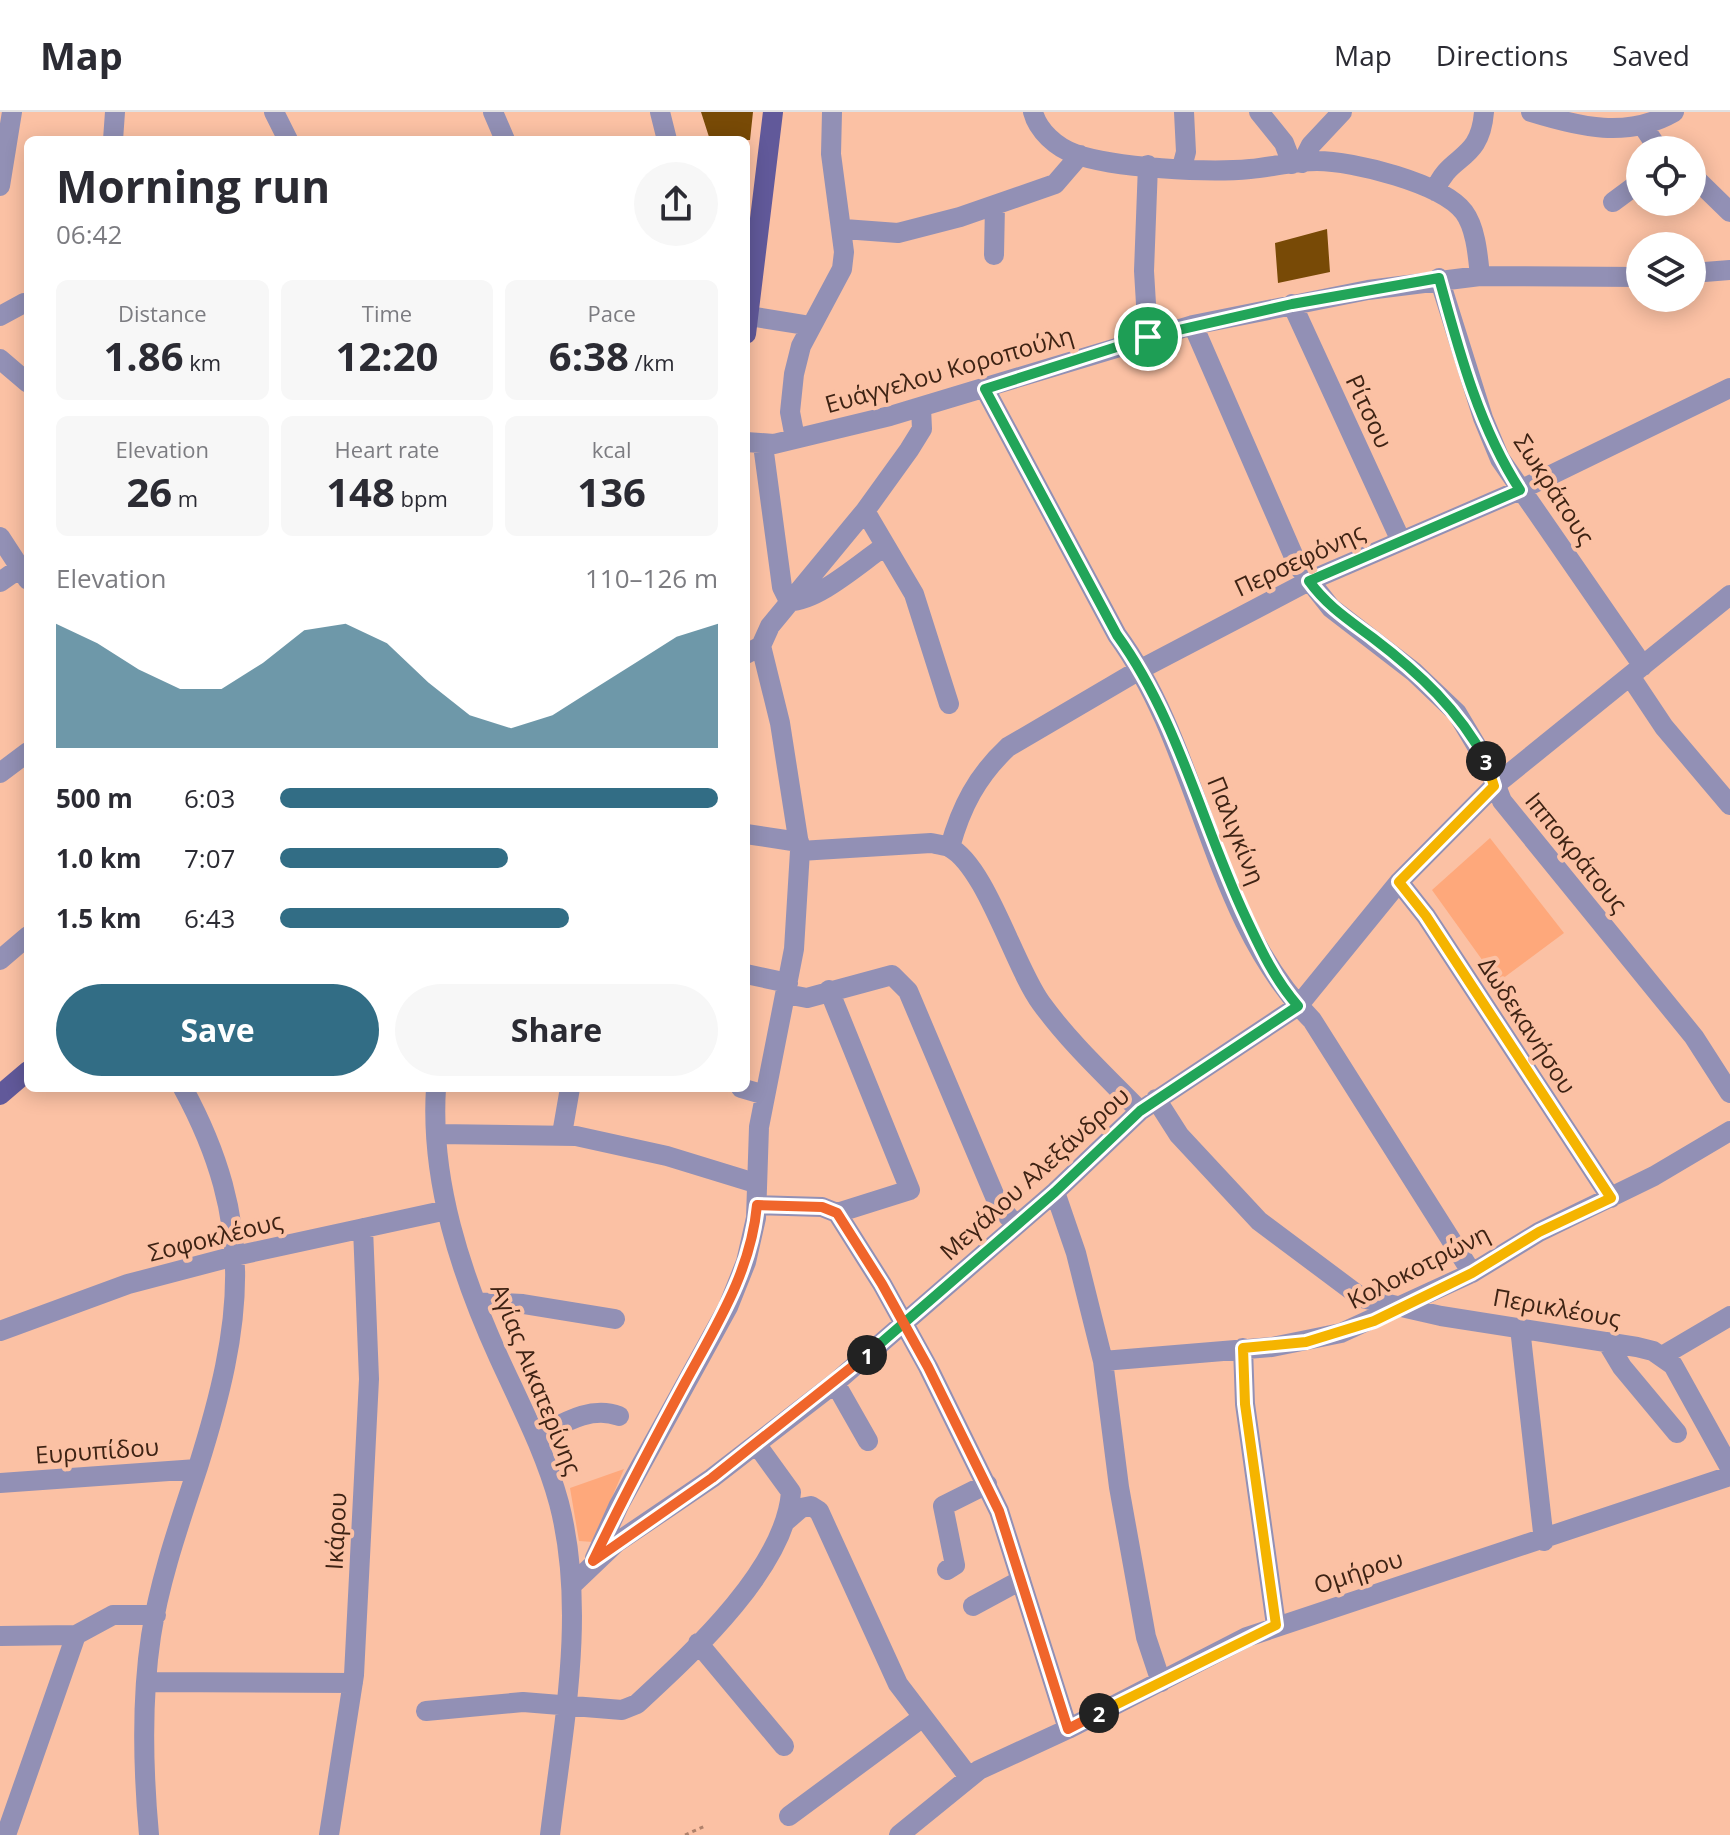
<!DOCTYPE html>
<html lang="en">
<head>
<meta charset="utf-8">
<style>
  :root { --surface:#fff; --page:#f7f7f7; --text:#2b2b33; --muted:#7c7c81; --line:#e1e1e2; --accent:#326d85 }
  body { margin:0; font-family:"Open Sans",sans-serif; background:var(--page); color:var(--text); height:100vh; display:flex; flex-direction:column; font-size:30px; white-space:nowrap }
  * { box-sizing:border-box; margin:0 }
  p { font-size:26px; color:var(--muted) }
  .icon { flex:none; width:44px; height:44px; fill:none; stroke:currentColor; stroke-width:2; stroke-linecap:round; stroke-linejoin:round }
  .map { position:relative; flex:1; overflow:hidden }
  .panel { position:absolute; left:24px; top:24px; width:726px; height:956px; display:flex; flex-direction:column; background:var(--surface); border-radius:12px; box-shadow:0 4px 20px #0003 }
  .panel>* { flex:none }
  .controls { position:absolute; left:1626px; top:24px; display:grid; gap:16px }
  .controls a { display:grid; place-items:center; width:80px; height:80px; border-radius:50%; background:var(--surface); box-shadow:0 4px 20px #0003; font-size:40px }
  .pin { position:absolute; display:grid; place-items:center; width:68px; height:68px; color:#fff; margin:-34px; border:4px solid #fff; border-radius:50%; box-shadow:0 2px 8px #0007 }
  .km { position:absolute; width:40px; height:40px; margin:-20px; border-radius:50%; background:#222; color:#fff; font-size:22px; line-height:40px; text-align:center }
  .round { display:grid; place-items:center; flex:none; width:84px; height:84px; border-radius:42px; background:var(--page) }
  .head { display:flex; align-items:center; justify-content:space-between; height:136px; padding:0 32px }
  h1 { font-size:44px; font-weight:700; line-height:60px }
  .metrics { display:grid; grid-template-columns:repeat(3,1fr); gap:12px; height:136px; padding:8px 32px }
  .metrics div { display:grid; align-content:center; border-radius:12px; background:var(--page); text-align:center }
  .metrics b { font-size:40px; font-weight:700 }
  .metrics small { font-size:22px; font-weight:400 }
  .metrics p { font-size:22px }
  .chart { height:224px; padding:16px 32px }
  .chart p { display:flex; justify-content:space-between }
  .chart svg { width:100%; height:144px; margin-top:8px; fill:var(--accent); opacity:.7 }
  .action { display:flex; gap:16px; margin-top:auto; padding:16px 32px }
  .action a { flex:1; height:92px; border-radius:48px; background:var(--accent); color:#fff; font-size:32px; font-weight:700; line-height:92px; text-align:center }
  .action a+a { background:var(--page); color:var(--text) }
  ul { padding:0 32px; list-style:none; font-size:26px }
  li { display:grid; grid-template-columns:128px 96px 1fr; align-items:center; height:60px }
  li i { height:20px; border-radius:10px; background:var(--accent) }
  header { display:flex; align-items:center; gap:48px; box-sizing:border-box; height:112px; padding:0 40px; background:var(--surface); border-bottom:2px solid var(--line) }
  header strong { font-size:38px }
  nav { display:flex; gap:44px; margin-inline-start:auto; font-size:28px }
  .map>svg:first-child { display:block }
</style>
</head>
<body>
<header>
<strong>Map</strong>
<nav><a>Map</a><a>Directions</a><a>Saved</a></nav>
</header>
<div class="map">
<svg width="1730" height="1723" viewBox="0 0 1730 1723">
  <rect width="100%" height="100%" fill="#fbc1a4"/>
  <path fill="#fea87b" d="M 1490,726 L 1564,821 L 1498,870 L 1432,778 Z
    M 624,1357 L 593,1430 L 579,1429 L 570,1376 Z"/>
  <path fill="#784a06" d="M 701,0 L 753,0 L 750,28 L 710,28 Z
    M 1327,117 L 1330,160 L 1278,171 L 1275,131 Z"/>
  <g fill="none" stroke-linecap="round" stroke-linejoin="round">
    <path stroke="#b0826b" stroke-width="3" stroke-dasharray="4 4" stroke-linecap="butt" d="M 685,1723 L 705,1714"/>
    <path stroke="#9290b5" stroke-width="20" d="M 274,0 L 288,28
      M 493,0 L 505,28
      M 660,0 L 667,28
      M 1033,0 C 1038,19 1056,35 1075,42 C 1114,56 1208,61 1250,57 C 1272,55 1295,49 1317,49 C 1353,49 1442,71 1464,100 C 1476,116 1478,145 1480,164
      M 1259,0 L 1284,31 L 1292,52
      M 1531,0 C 1580,15 1627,27 1674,0
      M 1643,14 L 1659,38
      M 113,28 L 115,0
      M 1302,51 L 1311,33 L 1342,0
      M 1182,55 L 1186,40 L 1184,0
      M 1692,63 L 1730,100
      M 0,74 L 12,0
      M 1435,79 C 1449,41 1480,51 1484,0
      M 1613,90 L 1640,70
      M 844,117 L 898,121 L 960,105 L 1055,72 L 1080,43
      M 994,143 L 995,93
      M 1692,161 L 1730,158
      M 1439,166 L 1483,306 L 1500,347 L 1643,554
      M 1292,192 L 1401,429
      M 0,204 L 24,191 L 28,193
      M 749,204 L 811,214
      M 1193,213 L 1298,454 L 1331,496 L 1414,560 L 1457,601 L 1488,653 L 1502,689 L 1694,925 L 1730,981
      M 1148,225 L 1144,159 L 1148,53
      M 0,247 L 28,271
      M 985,277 L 1117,523 C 1202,639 1209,804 1312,908 L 1472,1161
      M 795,326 L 790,300 L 794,262 L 801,234 L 842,157 L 844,140 L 831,42 L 832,0
      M 746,330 L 774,332 L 890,304 L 1193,213 L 1368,178 L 1480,164 L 1640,165
      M 763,333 L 782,475 L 789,489 C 817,490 861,450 885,434
      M 865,399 L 914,482 L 949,592
      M 0,425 L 28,468
      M 0,470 L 20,456
      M 746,542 L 761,534 L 770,514 L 865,399 L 909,338 L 922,317 L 921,296
      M 1630,564 L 1664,615 L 1730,693
      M 0,661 L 28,640
      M 746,722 L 799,730
      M 950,735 C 961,695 977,664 1008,635 L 1141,557 L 1309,469 L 1520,378 L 1730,276
      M 800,739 L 931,731 C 936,732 944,733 949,735 C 986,754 1014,854 1041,891 C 1070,931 1106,964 1140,999
      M 1399,770 L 1426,804 L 1611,1086
      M 0,848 L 28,824
      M 746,862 L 788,871
      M 829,878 L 910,1078 L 837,1101
      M 786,882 L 807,886 L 892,863 L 908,879 L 999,1094 L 1016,1113
      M 436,976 C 430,1069 461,1162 499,1246 C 521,1294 545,1340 559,1391 C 587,1499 563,1615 550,1723
      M 741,976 L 765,983
      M 1156,987 L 1179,1023 L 1259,1109 L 1362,1186 L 1441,1204 L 1637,1235 L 1653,1239 L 1673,1253 L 1730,1356
      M 437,1022 L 576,1024 L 667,1044 L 755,1071
      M 562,1022 L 570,976
      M 1055,1080 L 1076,1141 L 1103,1249 L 1119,1375 L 1146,1525 L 1161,1570
      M 757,1093 L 822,1095 L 837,1101 L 882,1172 L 928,1255 L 999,1399 L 1068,1617
      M 476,1190 L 523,1192 L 615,1207
      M 1520,1216 L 1544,1429
      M 0,1219 L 128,1172 L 235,1144 L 447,1098
      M 1607,1230 L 1622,1255 L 1677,1321
      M 1243,1236 L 1245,1292 L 1276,1513
      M 1662,1244 L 1730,1204
      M 1103,1249 L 1272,1235 L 1341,1221 L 1472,1161 L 1539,1120 L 1654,1064 L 1730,1019
      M 835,1271 L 868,1329
      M 536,1325 C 562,1312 590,1293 619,1304
      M 0,1371 L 197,1357
      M 786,1409 L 801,1396 L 811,1394 L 819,1399 L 898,1572 L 969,1665
      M 595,1446 L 619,1393 L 728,1195 L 746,1150 L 756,1106 L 759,1015 L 794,837 L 800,739 L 780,611 L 761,534
      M 947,1458 L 955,1453 L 943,1394 L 987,1372
      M 572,1473 L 616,1431 L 712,1366 L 835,1271 L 1055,1080 L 1140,999 L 1298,894 L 1399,770 L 1494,674 L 1730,483
      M 973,1494 L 1021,1468
      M 0,1524 L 76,1523 L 113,1503 L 156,1503
      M 698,1531 L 784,1634
      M 146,1570 L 353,1571
      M 426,1599 L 523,1590 L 622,1598 L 637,1592 C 691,1542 785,1457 791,1380 L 757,1333
      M 789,1704 L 923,1605
      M 6,1723 L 76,1523
      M 149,1723 C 143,1657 141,1590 151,1524 C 160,1466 180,1410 198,1355 C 243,1212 257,1112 183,976
      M 329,1723 L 354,1563 L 369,1267 L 363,1116
      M 899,1723 L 979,1658 L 1068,1617 L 1247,1525 L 1730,1364"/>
    <path stroke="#61599a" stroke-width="20" d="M 746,222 L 773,0
      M 0,983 L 28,959"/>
  </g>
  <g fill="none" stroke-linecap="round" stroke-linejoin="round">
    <g stroke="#fff" stroke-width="16">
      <path id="split-1" d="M 867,1243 L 1055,1080 L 1140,999 L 1298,894 C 1275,868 1261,838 1246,806 C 1202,713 1178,607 1117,523 L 985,277 L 1148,225"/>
    </g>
    <g stroke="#fff" stroke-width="16">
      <path id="split-2" d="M 867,1243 L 712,1366 L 593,1449 C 622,1388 654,1328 686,1269 C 717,1212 751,1159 757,1093 L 822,1095 L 837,1101 L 882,1172 L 928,1255 L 999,1399 L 1068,1617 L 1099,1601"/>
    </g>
    <g stroke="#fff" stroke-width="16">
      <path id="split-3" d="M 1099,1601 L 1276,1513 L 1245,1292 L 1243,1236 L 1306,1230 L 1374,1209 L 1472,1161 L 1539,1120 L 1611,1086 L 1426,804 L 1399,770 L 1494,674 L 1486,649"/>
    </g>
    <g stroke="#fff" stroke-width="16">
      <path id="split-4" d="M 1148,225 L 1292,192 L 1439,166 C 1459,239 1479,315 1520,378 L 1309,469 C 1327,494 1349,508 1373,526 C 1419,561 1459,598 1486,649"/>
    </g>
    <use href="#split-1" stroke="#22a559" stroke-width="10"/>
    <use href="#split-2" stroke="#f0652b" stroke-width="10"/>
    <use href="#split-3" stroke="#f5b400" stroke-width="10"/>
    <use href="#split-4" stroke="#22a559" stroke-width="10"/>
  </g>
  <g text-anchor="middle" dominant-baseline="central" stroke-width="8" stroke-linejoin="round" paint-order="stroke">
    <g font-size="24" fill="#3e2314" stroke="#fbc1a4">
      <text transform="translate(949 257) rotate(-16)">Ευάγγελου Κοροπούλη</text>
      <text transform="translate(1370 299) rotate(65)">Ρίτσου</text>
      <text transform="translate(1555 377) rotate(57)">Σωκράτους</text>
      <text transform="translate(1299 447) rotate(-25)">Περσεφόνης</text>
      <text transform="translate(1237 718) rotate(68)">Παλιγκίνη</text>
      <text transform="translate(1577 740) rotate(51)">Ιπποκράτους</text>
      <text transform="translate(1528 913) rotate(57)">Δωδεκανήσου</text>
      <text transform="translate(1034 1061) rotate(-42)">Μεγάλου Αλεξάνδρου</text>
      <text transform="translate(215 1124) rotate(-14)">Σοφοκλέους</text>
      <text transform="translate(1418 1154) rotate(-27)">Κολοκοτρώνη</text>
      <text transform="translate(1557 1195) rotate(10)">Περικλέους</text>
      <text transform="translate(537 1267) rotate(68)">Αγίας Αικατερίνης</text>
      <text transform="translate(97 1338) rotate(-4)">Ευρυπίδου</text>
      <text transform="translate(335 1419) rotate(-87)">Ικάρου</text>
      <text transform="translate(1358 1459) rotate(-18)">Ομήρου</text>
    </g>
  </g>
</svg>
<div class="controls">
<a><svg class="icon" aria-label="locate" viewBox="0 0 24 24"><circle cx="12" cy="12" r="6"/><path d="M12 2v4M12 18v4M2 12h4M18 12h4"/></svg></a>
<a><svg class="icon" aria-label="layers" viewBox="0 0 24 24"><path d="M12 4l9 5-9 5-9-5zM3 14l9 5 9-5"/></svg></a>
</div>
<div class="pin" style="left:1148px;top:225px;background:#1e9e55"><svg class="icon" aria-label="arrive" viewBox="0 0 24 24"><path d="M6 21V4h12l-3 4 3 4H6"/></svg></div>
<b class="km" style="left:867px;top:1243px">1</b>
<b class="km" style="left:1099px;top:1601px">2</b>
<b class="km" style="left:1486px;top:649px">3</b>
<section class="panel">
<div class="head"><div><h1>Morning run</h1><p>06:42</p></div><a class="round"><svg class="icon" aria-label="share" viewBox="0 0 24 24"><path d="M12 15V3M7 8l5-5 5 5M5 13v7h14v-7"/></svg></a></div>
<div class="metrics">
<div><p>Distance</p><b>1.86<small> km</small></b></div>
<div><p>Time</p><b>12:20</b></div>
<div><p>Pace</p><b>6:38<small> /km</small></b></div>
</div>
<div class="metrics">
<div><p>Elevation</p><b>26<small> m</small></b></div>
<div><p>Heart rate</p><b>148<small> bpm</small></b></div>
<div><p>kcal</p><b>136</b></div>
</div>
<div class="chart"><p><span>Elevation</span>110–126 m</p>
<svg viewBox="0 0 160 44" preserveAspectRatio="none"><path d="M0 44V6L10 12L20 20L30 26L40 26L50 18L60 8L70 6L80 12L90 24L100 34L110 38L120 34L130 26L140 18L150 10L160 6V44z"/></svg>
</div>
<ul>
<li><b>500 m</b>6:03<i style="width:100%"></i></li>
<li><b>1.0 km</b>7:07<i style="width:52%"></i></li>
<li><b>1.5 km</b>6:43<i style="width:66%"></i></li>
</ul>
<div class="action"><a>Save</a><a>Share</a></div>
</section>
</div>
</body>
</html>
